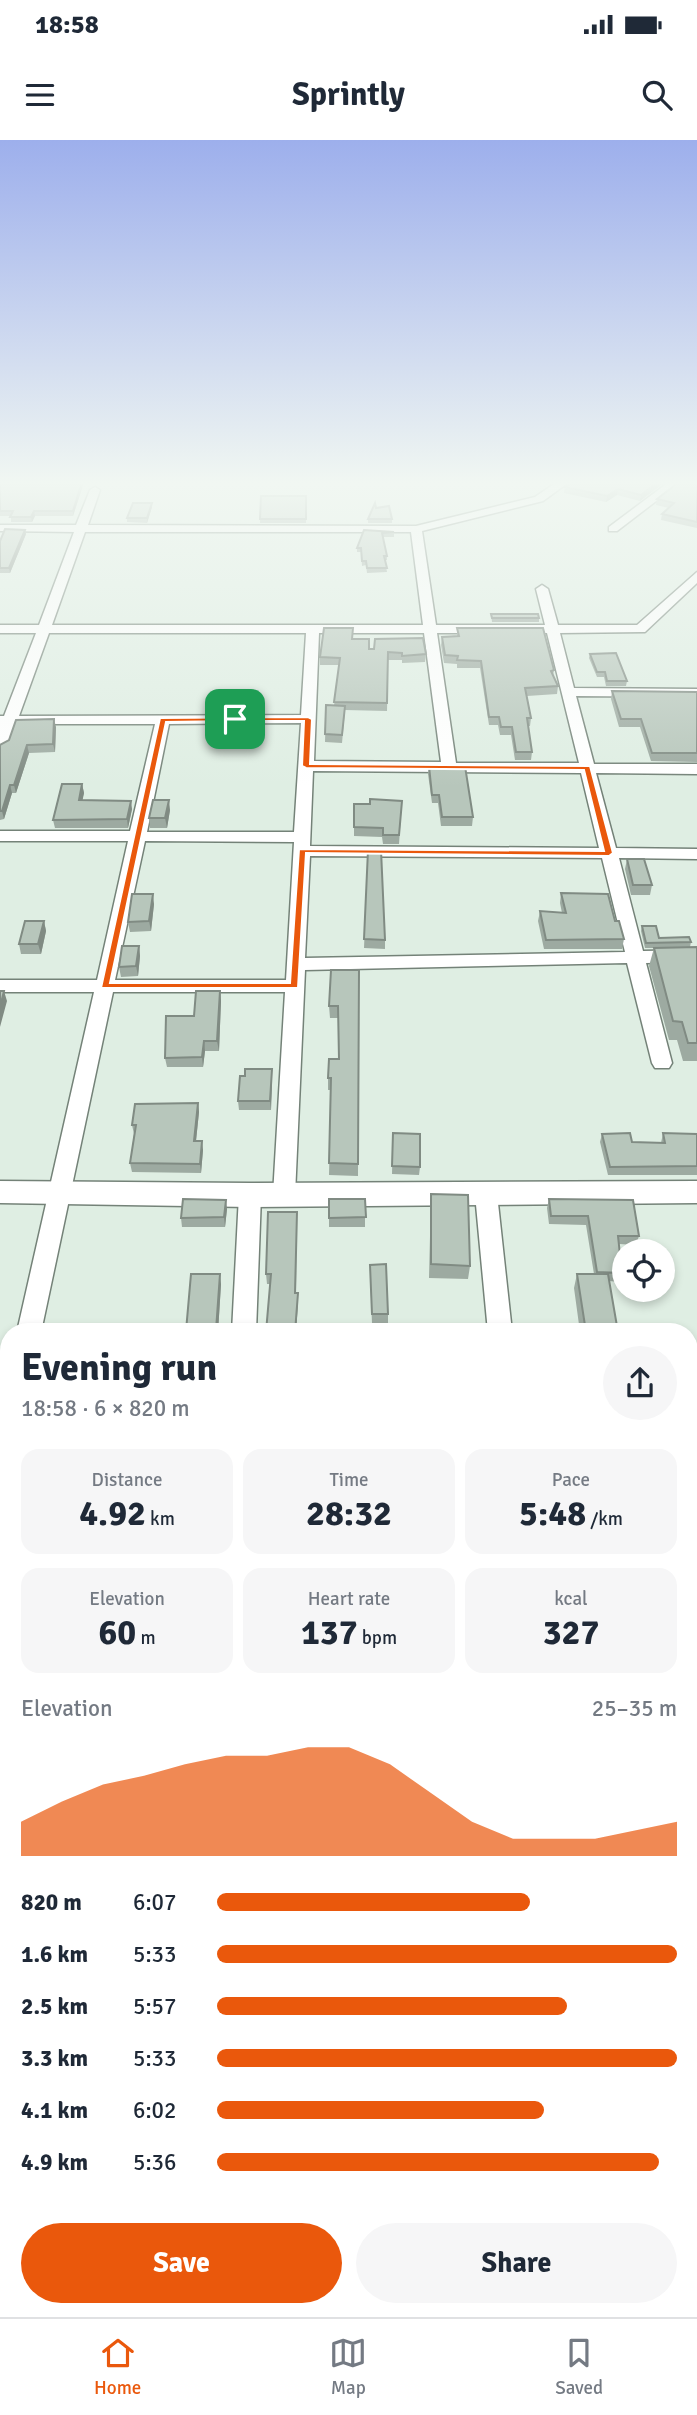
<!DOCTYPE html>
<html lang="en">
<head>
<meta charset="utf-8">
<style>
  :root { --surface:#fff; --page:#f6f6f7; --text:#1f2937; --muted:#747a83; --line:#e0e1e3; --accent:#ea580c }
  body { margin:0; font-family:Signika,sans-serif; background:var(--page); color:var(--text); height:100vh; display:flex; flex-direction:column; font-size:26px; white-space:nowrap }
  * { box-sizing:border-box; margin:0 }
  p { font-size:23px; color:var(--muted) }
  .icon { flex:none; width:38px; height:38px; fill:none; stroke:currentColor; stroke-width:2; stroke-linecap:round; stroke-linejoin:round }
  .map { position:relative; flex:1; overflow:hidden }
  .drawer { position:absolute; left:0px; top:1183px; width:698px; height:994px; display:flex; flex-direction:column; background:var(--surface); border-radius:28px 28px 0 0; box-shadow:0 4px 10px #0003 }
  .drawer>* { flex:none }
  .buttons { position:absolute; left:612px; top:1099px; display:grid; gap:14px }
  .buttons a { display:grid; place-items:center; width:63px; height:63px; border-radius:50%; background:var(--surface); box-shadow:0 4px 10px #0003; font-size:35px }
  .pin { position:absolute; display:grid; place-items:center; width:60px; height:60px; color:#fff; margin:-30px; border-radius:14px; box-shadow:0 4px 10px #0006 }
  .round { display:grid; place-items:center; flex:none; width:74px; height:74px; border-radius:37px; background:var(--page) }
  .headline { display:flex; align-items:center; justify-content:space-between; height:119px; padding:0 21px }
  h1 { font-size:38px; font-weight:700; line-height:52px }
  .metrics { display:grid; grid-template-columns:repeat(3,1fr); gap:10px; height:119px; padding:7px 21px }
  .metrics div { display:grid; align-content:center; border-radius:18px; background:var(--page); text-align:center }
  .metrics b { font-size:35px; font-weight:700 }
  .metrics small { font-size:19px; font-weight:400 }
  .metrics p { font-size:19px }
  .chart { height:196px; padding:14px 21px }
  .chart p { display:flex; justify-content:space-between }
  .chart svg { width:100%; height:126px; margin-top:7px; fill:var(--accent); opacity:.7 }
  .action { display:flex; gap:14px; margin-top:auto; padding:14px 21px }
  .action a { flex:1; height:80px; border-radius:42px; background:var(--accent); color:#fff; font-size:28px; font-weight:700; line-height:80px; text-align:center }
  .action a+a { background:var(--page); color:var(--text) }
  ul { padding:0 21px; list-style:none; font-size:23px }
  li { display:grid; grid-template-columns:112px 84px 1fr; align-items:center; height:52px }
  li i { height:18px; border-radius:9px; background:var(--accent) }
  .status { display:flex; justify-content:space-between; align-items:center; height:49px; padding:0 35px; background:var(--surface); direction:ltr }
  .status svg { height:19px; fill:currentColor }
  header { display:flex; justify-content:space-between; align-items:center; height:91px; padding:0 21px; background:var(--surface); font-size:32px; font-weight:700 }
  .menu { display:flex; justify-content:space-around; align-items:center; height:98px; border-top:2px solid var(--line); background:var(--surface); font-size:19px; color:var(--muted) }
  .menu a { display:grid; justify-items:center; gap:4px }
  .menu .current { color:var(--accent) }
  .map>svg:first-child { display:block }
</style>
</head>
<body>
<div class="status"><b>18:58</b><svg viewBox="0 0 49 12"><path d="M0 12V9h3v3zM5 12V6h3v6zM10 12V3h3v9zM15 12V0h3v12zM26 1h20v11H26zM47 4h2v5h-2z"/></svg></div>
<header><svg class="icon" aria-label="menu" viewBox="0 0 24 24"><path d="M4 6h16M4 12h16M4 18h16"/></svg>Sprintly<svg class="icon" aria-label="search" viewBox="0 0 24 24"><circle cx="10" cy="10" r="6"/><path d="M15 15l6 6"/></svg></header>
<div class="map">
<svg width="697" height="2177" viewBox="0 0 697 2177">
  <rect width="100%" height="100%" fill="#dfeee3"/>
  <g fill="none" stroke-linecap="round" stroke-linejoin="round">
    <g stroke="#748278" stroke-width="3">
      <path id="street" d="M 557,342 L 569,342 L 543,361 L 422,391 L 436,485 L 545,485 L 536,449 L 542,445 L 548,449 L 558,485 L 637,485 L 697,432 L 697,443 L 645,492 L 560,493 L 574,548 L 697,549 L 697,557 L 576,556 L 594,624 L 697,624 L 697,634 L 596,633 L 616,708 L 697,709 L 697,719 L 619,718 L 643,811 L 697,810 L 697,822 L 646,823 L 672,923 L 669,928 L 655,928 L 652,923 L 627,823 L 305,830 L 295,1055 L 292,1061 L 284,1063 L 276,1061 L 273,1055 L 285,852 L 113,852 L 41,1192 L 17,1192 L 94,852 L 0,852 L 0,840 L 97,840 L 128,701 L 0,701 L 0,691 L 130,691 L 155,584 L 16,584 L 8,607 L 0,612 L 0,576 L 4,576 L 36,493 L 0,493 L 0,485 L 39,485 L 74,392 L 0,391 L 0,385 L 76,385 L 90,350 L 95,347 L 100,350 L 88,385 L 416,386 L 535,357 ZM 85,392 L 411,392 L 423,485 L 52,485 ZM 49,493 L 306,493 L 301,575 L 19,576 ZM 319,493 L 424,493 L 441,622 L 314,621 ZM 437,493 L 547,493 L 579,623 L 456,623 ZM 301,583 L 294,692 L 147,692 L 169,584 ZM 313,631 L 581,633 L 599,708 L 310,706 ZM 145,701 L 294,702 L 286,840 L 115,840 ZM 310,716 L 602,718 L 625,812 L 305,818 Z
        M 669,342 L 681,342 L 617,391 L 609,391 L 609,387 Z
        M 486,1046 L 494,1048 L 497,1054 L 512,1192 L 488,1192 L 475,1054 L 478,1048 Z
        M 250,1047 L 258,1049 L 261,1055 L 256,1192 L 232,1192 L 239,1055 L 242,1049 Z
        M 9,1272 L 9,1332 L 0,1335 L 0,1275 Z
        M 0,1433 L 9,1433 L 9,1461 L 0,1461 Z
        M 690,1747 L 697,1750 L 697,1828 L 690,1825 Z
        M 0,1763 L 9,1763 L 9,1797 L 0,1797 Z
        M 181,2168 L 221,2168 L 220,2177 L 180,2177 Z"/>
    </g>
    <g stroke="#748278" stroke-width="3">
      <path id="secondary" d="M 0,1041 L 250,1043 L 697,1041 L 697,1063 L 250,1067 L 0,1063 Z"/>
    </g>
    <use href="#street" fill="#fff" fill-rule="evenodd"/>
    <use href="#secondary" fill="#fff" fill-rule="evenodd"/>
  </g>
  <path fill="#9daaa1" d="M 0,342 L 84,342 L 73,376 L 35,376 L 32,382 L 11,382 L 11,376 L 0,376 Z
    M 572,342 L 665,342 L 640,361 L 617,355 L 606,362 L 564,353 L 565,347 Z
    M 697,342 L 697,388 L 661,380 L 662,374 L 669,368 L 656,365 L 657,359 Z
    M 261,356 L 306,356 L 306,383 L 260,383 Z
    M 152,363 L 152,367 L 147,383 L 127,382 L 127,378 Z
    M 376,368 L 392,379 L 392,383 L 368,383 L 368,379 Z
    M 25,390 L 26,394 L 10,433 L 0,433 L 0,401 Z
    M 364,390 L 394,392 L 394,397 L 383,397 L 387,416 L 387,420 L 385,420 L 387,432 L 367,433 L 366,425 L 362,426 L 361,412 L 357,412 L 357,408 Z
    M 491,474 L 539,478 L 539,482 L 492,482 Z
    M 457,488 L 554,530 L 553,536 L 558,546 L 557,554 L 527,556 L 531,578 L 530,586 L 528,586 L 532,612 L 531,620 L 515,620 L 511,595 L 500,595 L 498,585 L 489,585 L 480,528 L 457,528 L 457,524 L 444,523 L 441,505 L 442,497 L 457,497 Z
    M 353,499 L 369,509 L 426,514 L 425,522 L 402,523 L 402,520 L 388,520 L 387,571 L 345,570 L 342,603 L 325,602 L 326,565 L 334,566 L 339,525 L 320,525 L 320,517 Z
    M 590,514 L 627,541 L 626,546 L 606,546 L 604,537 L 597,537 L 589,518 Z
    M 612,551 L 697,552 L 697,622 L 651,621 L 640,587 L 619,587 L 611,559 Z
    M 56,587 L 55,612 L 29,613 L 16,653 L 12,653 L 4,679 L 0,680 L 0,605 Z
    M 429,626 L 473,677 L 472,686 L 441,686 L 438,663 L 432,663 L 428,634 Z
    M 82,644 L 84,653 L 82,660 L 132,669 L 128,688 L 55,688 L 53,680 Z
    M 402,661 L 399,704 L 383,704 L 382,697 L 354,696 L 354,664 L 370,664 Z
    M 170,670 L 167,688 L 150,688 L 149,678 Z
    M 368,710 L 385,800 L 385,809 L 364,808 Z
    M 627,719 L 652,745 L 650,755 L 631,755 L 625,729 Z
    M 561,753 L 615,781 L 624,799 L 622,809 L 544,809 L 538,781 L 540,771 L 562,773 L 560,763 Z
    M 154,764 L 151,791 L 130,792 L 128,782 Z
    M 44,781 L 46,791 L 41,814 L 21,814 L 19,804 Z
    M 642,786 L 659,798 L 691,802 L 690,807 L 697,807 L 697,921 L 683,921 L 677,900 L 669,900 L 649,826 L 654,808 L 645,808 L 641,791 Z
    M 139,806 L 140,816 L 138,836 L 121,837 L 119,827 Z
    M 359,830 L 358,1036 L 329,1035 L 331,950 L 328,950 L 328,938 L 339,919 L 338,878 L 330,878 L 329,866 Z
    M 220,851 L 221,861 L 219,911 L 205,911 L 203,927 L 167,927 L 165,918 L 194,876 Z
    M 272,929 L 271,970 L 239,970 L 238,961 L 245,936 Z
    M 198,963 L 199,972 L 196,1001 L 203,1010 L 201,1033 L 132,1032 L 130,1023 L 134,994 L 132,985 Z
    M 393,993 L 420,1027 L 419,1035 L 392,1034 Z
    M 663,993 L 697,994 L 697,1035 L 608,1035 L 600,1002 L 602,994 L 632,1002 L 661,1003 Z
    M 431,1054 L 470,1126 L 468,1139 L 429,1138 Z
    M 329,1059 L 365,1059 L 365,1087 L 329,1087 Z
    M 549,1059 L 639,1096 L 636,1105 L 619,1104 L 622,1133 L 620,1142 L 609,1141 L 618,1192 L 580,1192 L 574,1148 L 577,1134 L 594,1134 L 586,1085 L 549,1084 L 547,1068 Z
    M 227,1069 L 225,1087 L 182,1087 L 181,1078 Z
    M 297,1072 L 296,1153 L 298,1163 L 270,1144 L 267,1144 L 266,1134 Z
    M 191,1134 L 221,1144 L 218,1192 L 186,1192 Z
    M 370,1134 L 388,1174 L 388,1183 L 372,1183 Z"/>
  <path fill="#808b83" d="M 82,342 L 84,342 L 73,376 L 73,371 Z
    M 658,342 L 665,342 L 640,361 L 641,355 Z
    M 618,349 L 617,355 L 606,362 L 607,356 Z
    M 152,363 L 152,367 L 147,383 L 147,378 Z
    M 34,371 L 35,376 L 32,382 L 31,377 Z
    M 25,390 L 26,394 L 10,433 L 9,428 Z
    M 54,579 L 56,587 L 55,612 L 53,604 Z
    M 27,605 L 29,613 L 16,653 L 14,645 Z
    M 82,644 L 84,653 L 81,668 L 79,660 Z
    M 10,645 L 12,653 L 4,679 L 2,671 Z
    M 169,660 L 170,670 L 167,688 L 165,678 Z
    M 131,661 L 132,669 L 128,688 L 127,679 Z
    M 153,754 L 154,764 L 151,791 L 149,781 Z
    M 44,781 L 46,791 L 41,814 L 38,804 Z
    M 139,806 L 140,816 L 138,836 L 136,826 Z
    M 4,851 L 7,861 L 0,887 L 0,867 Z
    M 220,851 L 221,861 L 219,911 L 217,901 Z
    M 204,901 L 205,911 L 203,927 L 202,917 Z
    M 272,929 L 272,939 L 271,970 L 270,961 Z
    M 198,963 L 199,972 L 195,1010 L 194,1001 Z
    M 202,1001 L 203,1010 L 201,1033 L 200,1024 Z
    M 226,1060 L 227,1069 L 225,1087 L 224,1077 Z
    M 220,1134 L 221,1144 L 218,1192 L 216,1192 Z
    M 298,1153 L 298,1163 L 296,1192 L 295,1192 Z"/>
  <path fill="#b7c6bb" stroke="#808b83" stroke-width="2" d="M 0,342 L 82,342 L 73,371 L 34,371 L 31,377 L 10,377 L 13,371 L 0,371 Z
    M 572,342 L 658,342 L 641,355 L 618,349 L 607,356 L 565,347 Z
    M 679,342 L 697,342 L 697,382 L 662,374 L 674,363 L 657,359 Z
    M 261,356 L 306,356 L 306,379 L 260,379 Z
    M 133,363 L 152,363 L 147,378 L 127,378 Z
    M 375,363 L 376,368 L 389,366 L 392,379 L 368,379 Z
    M 5,389 L 25,390 L 9,428 L 0,428 L 0,401 Z
    M 364,390 L 394,392 L 382,393 L 387,416 L 384,416 L 387,428 L 367,428 L 366,421 L 362,421 L 361,408 L 357,408 Z
    M 491,474 L 538,474 L 539,478 L 492,478 Z
    M 324,488 L 353,488 L 352,499 L 369,499 L 369,509 L 374,509 L 375,499 L 423,498 L 426,514 L 402,516 L 402,513 L 388,512 L 387,563 L 334,562 L 340,518 L 320,517 Z
    M 457,488 L 543,488 L 554,530 L 551,531 L 558,546 L 525,548 L 531,578 L 527,578 L 532,612 L 516,612 L 512,587 L 501,587 L 499,577 L 489,577 L 481,521 L 457,520 L 458,516 L 445,515 L 442,497 L 459,496 Z
    M 616,513 L 627,541 L 607,541 L 605,532 L 597,532 L 590,514 Z
    M 612,551 L 697,552 L 697,613 L 652,613 L 641,579 L 621,579 Z
    M 326,565 L 345,566 L 342,595 L 325,594 Z
    M 54,579 L 53,604 L 27,605 L 14,645 L 10,645 L 2,671 L 0,671 L 0,605 L 9,600 L 16,580 Z
    M 429,626 L 465,626 L 473,677 L 442,677 L 439,655 L 432,655 Z
    M 62,644 L 82,644 L 79,660 L 131,661 L 127,679 L 53,680 Z
    M 370,659 L 402,661 L 399,695 L 383,695 L 383,688 L 354,687 L 354,664 L 370,664 Z
    M 153,660 L 169,660 L 165,678 L 149,678 Z
    M 368,710 L 381,710 L 385,800 L 364,799 Z
    M 627,719 L 644,719 L 652,745 L 633,745 Z
    M 561,753 L 608,754 L 615,781 L 619,781 L 624,799 L 546,800 L 540,771 L 566,773 Z
    M 132,754 L 153,754 L 149,781 L 128,782 Z
    M 25,781 L 44,781 L 38,804 L 19,804 Z
    M 642,786 L 656,786 L 659,798 L 689,797 L 691,802 L 646,803 Z
    M 122,806 L 139,806 L 136,826 L 119,827 Z
    M 697,807 L 697,903 L 688,903 L 682,882 L 673,881 L 654,808 Z
    M 331,830 L 359,830 L 358,1024 L 329,1023 L 331,938 L 328,938 L 329,919 L 339,919 L 338,866 L 329,866 Z
    M 0,851 L 4,851 L 0,867 Z
    M 196,851 L 220,851 L 217,901 L 204,901 L 202,917 L 165,918 L 166,876 L 194,876 Z
    M 245,929 L 272,929 L 270,961 L 238,961 L 240,936 L 245,936 Z
    M 198,963 L 194,1001 L 202,1001 L 200,1024 L 130,1023 L 136,985 L 132,985 L 135,964 Z
    M 393,993 L 420,994 L 420,1027 L 392,1026 Z
    M 630,993 L 632,1002 L 665,1003 L 663,993 L 697,994 L 697,1026 L 610,1027 L 602,994 Z
    M 431,1054 L 468,1055 L 470,1126 L 431,1124 Z
    M 183,1059 L 226,1060 L 224,1077 L 181,1078 Z
    M 329,1059 L 365,1059 L 366,1077 L 329,1078 Z
    M 549,1059 L 633,1060 L 639,1096 L 618,1096 L 622,1133 L 597,1132 L 588,1076 L 551,1076 Z
    M 268,1072 L 297,1072 L 295,1153 L 298,1153 L 295,1192 L 266,1192 L 271,1134 L 266,1134 Z
    M 386,1124 L 388,1174 L 372,1174 L 370,1125 Z
    M 191,1134 L 220,1134 L 216,1190 L 186,1191 Z
    M 577,1134 L 608,1134 L 618,1192 L 586,1192 Z
    M 690,1358 L 693,1379 L 690,1379 Z
    M 0,1933 L 9,1933 L 9,1989 L 0,1989 Z
    M 397,2168 L 443,2168 L 444,2177 L 397,2177 Z"/>
  <linearGradient id="sky" x2="0" y2="1"><stop stop-color="#9dafec"/><stop offset="0.53" stop-color="#f1f7f2"/><stop offset="1" stop-color="#f1f7f2" stop-opacity="0"/></linearGradient>
  <rect width="697" height="647" fill="url(#sky)"/>
  <path fill="#ea580c" stroke="#fff" stroke-width="2" fill-rule="evenodd" d="M 308,577 L 312,579 L 310,624 L 590,626 L 613,713 L 609,716 L 306,713 L 298,848 L 101,848 L 160,578 ZM 235,581 L 304,581 L 302,626 L 306,628 L 584,630 L 604,711 L 299,709 L 290,843 L 110,843 L 166,582 Z"/>
</svg>
<div class="buttons">
<a><svg class="icon" aria-label="locate" viewBox="0 0 24 24"><circle cx="12" cy="12" r="6"/><path d="M12 2v4M12 18v4M2 12h4M18 12h4"/></svg></a>
</div>
<div class="pin" style="left:235px;top:579px;background:#1e9e55"><svg class="icon" aria-label="arrive" viewBox="0 0 24 24"><path d="M6 21V4h12l-3 4 3 4H6"/></svg></div>
<section class="drawer">
<div class="headline"><div><h1>Evening run</h1><p>18:58 · 6 × 820 m</p></div><a class="round"><svg class="icon" aria-label="share" viewBox="0 0 24 24"><path d="M12 15V3M7 8l5-5 5 5M5 13v7h14v-7"/></svg></a></div>
<div class="metrics">
<div><p>Distance</p><b>4.92<small> km</small></b></div>
<div><p>Time</p><b>28:32</b></div>
<div><p>Pace</p><b>5:48<small> /km</small></b></div>
</div>
<div class="metrics">
<div><p>Elevation</p><b>60<small> m</small></b></div>
<div><p>Heart rate</p><b>137<small> bpm</small></b></div>
<div><p>kcal</p><b>327</b></div>
</div>
<div class="chart"><p><span>Elevation</span>25–35 m</p>
<svg viewBox="0 0 160 44" preserveAspectRatio="none"><path d="M0 44V32L10 25L20 19L30 16L40 12L50 9L60 9L70 6L80 6L90 12L100 22L110 32L120 38L130 38L140 38L150 35L160 32V44z"/></svg>
</div>
<ul>
<li><b>820 m</b>6:07<i style="width:68%"></i></li>
<li><b>1.6 km</b>5:33<i style="width:100%"></i></li>
<li><b>2.5 km</b>5:57<i style="width:76%"></i></li>
<li><b>3.3 km</b>5:33<i style="width:100%"></i></li>
<li><b>4.1 km</b>6:02<i style="width:71%"></i></li>
<li><b>4.9 km</b>5:36<i style="width:96%"></i></li>
</ul>
<div class="action"><a>Save</a><a>Share</a></div>
</section>
</div>
<nav class="menu">
<a class="current"><svg class="icon" aria-label="home" viewBox="0 0 24 24"><path d="M3 11l9-7 9 7M6 9v11h12V9"/></svg>Home</a>
<a><svg class="icon" aria-label="map" viewBox="0 0 24 24"><path d="M3 6l6-2 6 2 6-2v14l-6 2-6-2-6 2zM9 4v14M15 6v14"/></svg>Map</a>
<a><svg class="icon" aria-label="saved" viewBox="0 0 24 24"><path d="M7 4h10v16l-5-4-5 4z"/></svg>Saved</a>
</nav>
</body>
</html>
